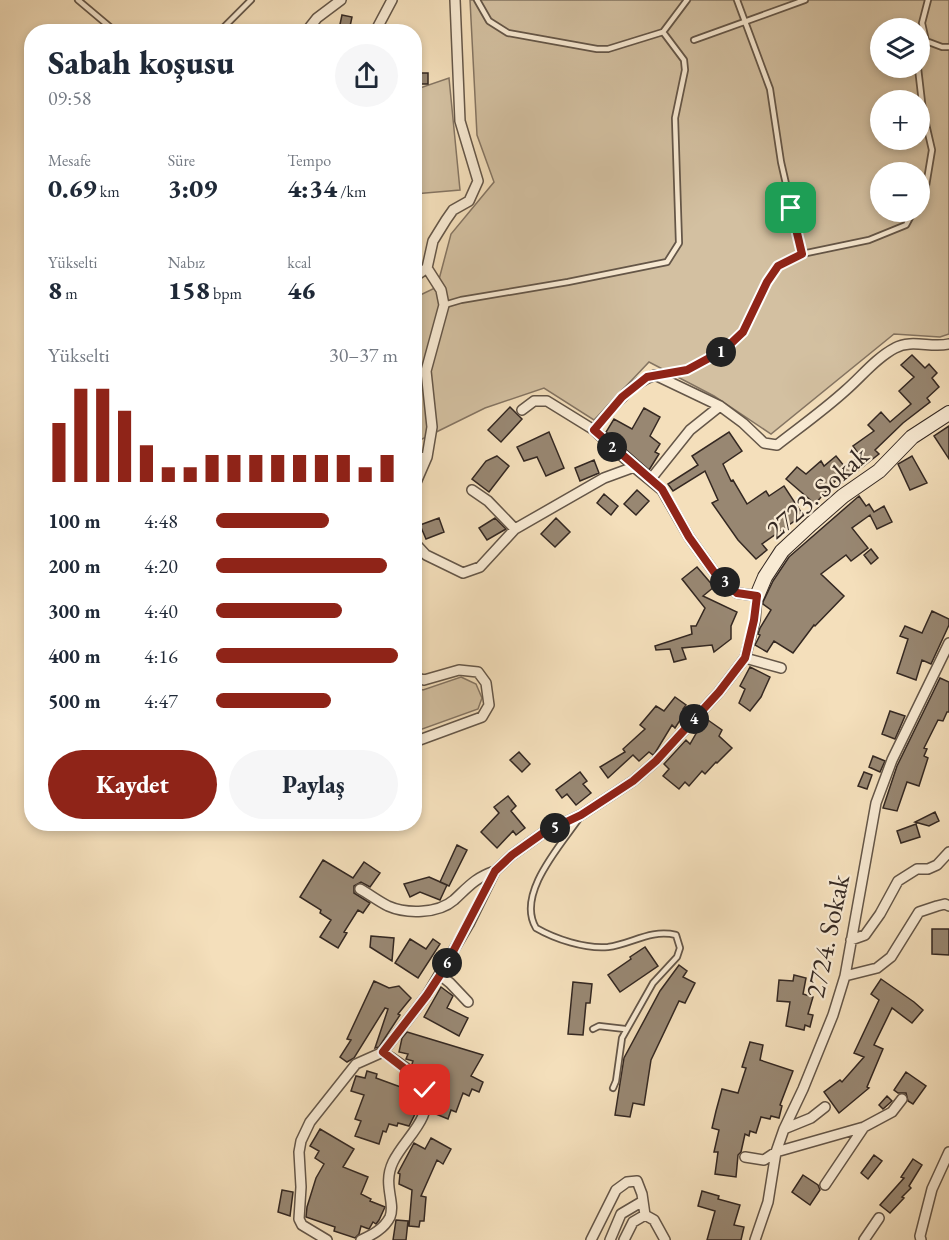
<!DOCTYPE html>
<html lang="tr">
<head>
<meta charset="utf-8">
<style>
  :root { --surface:#fff; --page:#f6f6f7; --text:#1f2937; --muted:#747a83; --accent:#8f2418 }
  body { margin:0; font-family:"EB Garamond",serif; background:var(--page); color:var(--text); height:100vh; display:flex; flex-direction:column; font-size:22px; white-space:nowrap }
  * { box-sizing:border-box; margin:0 }
  p { font-size:20px; color:var(--muted) }
  .icon { flex:none; width:33px; height:33px; fill:none; stroke:currentColor; stroke-width:2; stroke-linecap:round; stroke-linejoin:round }
  .map { position:relative; flex:1; overflow:hidden }
  .drawer { position:absolute; left:24px; top:24px; width:398px; height:807px; display:flex; flex-direction:column; background:var(--surface); border-radius:24px; box-shadow:0 3px 9px #0003 }
  .drawer>* { flex:none }
  .fabs { position:absolute; left:870px; top:18px; display:grid; gap:12px }
  .fabs a { display:grid; place-items:center; width:60px; height:60px; border-radius:50%; background:var(--surface); box-shadow:0 3px 9px #0003; font-size:30px }
  .pin { position:absolute; display:grid; place-items:center; width:51px; height:51px; color:#fff; margin:-26px; border-radius:12px; box-shadow:0 3px 9px #0006 }
  .km { position:absolute; width:30px; height:30px; margin:-15px; border-radius:50%; background:#222; color:#fff; font-size:16px; line-height:30px; text-align:center }
  .round { display:grid; place-items:center; flex:none; width:63px; height:63px; border-radius:32px; background:var(--page) }
  .summary { display:flex; align-items:center; justify-content:space-between; height:102px; padding:0 24px }
  h1 { font-size:33px; font-weight:800; line-height:45px }
  .stats { display:grid; grid-template-columns:repeat(3,1fr); gap:9px; height:102px; padding:6px 24px }
  .stats div { display:grid; align-content:center }
  .stats b { font-size:26px; font-weight:800 }
  .stats small { font-size:16px; font-weight:400 }
  .stats p { font-size:16px }
  .chart { height:168px; padding:12px 24px }
  .chart p { display:flex; justify-content:space-between }
  .chart svg { width:100%; height:108px; margin-top:6px; stroke:var(--accent); stroke-width:6 }
  .button { display:flex; gap:12px; margin-top:auto; padding:12px 24px }
  .button a { flex:1; height:69px; border-radius:36px; background:var(--accent); color:#fff; font-size:24px; font-weight:800; line-height:69px; text-align:center }
  .button a+a { background:var(--page); color:var(--text) }
  ul { padding:0 24px; list-style:none; font-size:20px }
  li { display:grid; grid-template-columns:96px 72px 1fr; align-items:center; height:45px }
  li i { height:15px; border-radius:8px; background:var(--accent) }
  .map>svg:first-child { display:block }
</style>
</head>
<body>
<div class="map">
<svg width="949" height="1240" viewBox="0 0 949 1240">
  <rect width="100%" height="100%" fill="#f4dfbb"/>
  <filter id="stains"><feTurbulence type="fractalNoise" baseFrequency=".00333" numOctaves="4"/><feColorMatrix values="0 0 0 0 .2 0 0 0 0 .09 0 0 0 0 .02 0 0 0 .5 -.17"/></filter>
  <radialGradient id="worn" r=".72"><stop offset=".6" stop-color="#630" stop-opacity="0"/><stop offset="1" stop-color="#630" stop-opacity=".3"/></radialGradient>
  <path fill="#d3c0a1" stroke="#847462" stroke-width="1.5" fill-rule="evenodd" d="M 470,0 L 949,0 L 949,334 L 940,337 L 894,334 L 771,434 L 714,396 L 649,362 L 594,420 L 544,388 L 485,408 L 414,443 L 414,298 L 437,287 L 451,234 L 494,182 L 477,135 ZM 880,28 L 920,28 L 920,68 L 880,68 ZM 880,100 L 920,100 L 920,140 L 880,140 ZM 880,172 L 920,172 L 920,212 L 880,212 Z
    M 449,78 L 460,190 L 414,194 L 414,90 Z
    M 461,677 L 476,684 L 482,698 L 478,709 L 414,732 L 414,687 L 423,690 Z"/>
  <path fill="#988772" stroke="#342822" stroke-width="1.5" d="M 342,15 L 352,17 L 349,31 L 339,29 Z
    M 414,73 L 428,73 L 428,84 L 414,84 Z
    M 912,355 L 925,368 L 929,364 L 937,373 L 932,378 L 939,387 L 927,398 L 930,402 L 903,423 L 875,450 L 879,454 L 841,484 L 837,479 L 815,504 L 786,479 L 797,467 L 806,474 L 821,461 L 824,466 L 836,456 L 845,467 L 860,456 L 853,446 L 874,431 L 868,425 L 881,412 L 890,422 L 911,404 L 899,391 L 914,377 L 901,365 Z
    M 510,407 L 522,419 L 501,442 L 488,430 Z
    M 644,408 L 660,417 L 650,436 L 660,444 L 655,452 L 659,454 L 649,470 L 606,432 L 614,419 L 632,429 Z
    M 949,426 L 949,459 L 934,436 Z
    M 549,432 L 564,468 L 546,476 L 537,457 L 524,461 L 517,447 Z
    M 729,432 L 742,451 L 723,464 L 731,481 L 733,480 L 747,504 L 766,491 L 769,496 L 784,486 L 803,515 L 762,544 L 767,550 L 756,559 L 738,540 L 712,503 L 718,500 L 705,471 L 673,491 L 668,484 L 698,465 L 692,456 Z
    M 497,456 L 509,466 L 489,492 L 472,479 L 486,461 Z
    M 912,456 L 927,483 L 910,490 L 898,464 Z
    M 594,460 L 599,473 L 580,481 L 575,468 Z
    M 637,490 L 649,501 L 636,515 L 624,504 Z
    M 604,494 L 618,506 L 611,515 L 597,503 Z
    M 859,496 L 866,506 L 869,504 L 874,512 L 884,506 L 892,522 L 877,529 L 870,515 L 852,528 L 868,548 L 851,561 L 846,555 L 821,574 L 844,596 L 815,626 L 814,625 L 793,653 L 774,641 L 767,652 L 755,645 L 760,635 L 758,634 L 760,628 L 771,610 L 763,604 L 763,602 L 773,581 L 789,557 Z
    M 439,518 L 444,532 L 426,539 L 420,525 Z
    M 495,518 L 506,529 L 487,540 L 479,528 Z
    M 556,518 L 570,532 L 555,547 L 541,534 Z
    M 871,549 L 878,558 L 871,564 L 864,555 Z
    M 697,567 L 714,587 L 703,596 L 737,612 L 731,626 L 731,639 L 714,652 L 712,645 L 682,648 L 686,659 L 674,662 L 670,649 L 656,650 L 655,646 L 692,634 L 691,626 L 696,626 L 705,608 L 682,579 Z
    M 932,611 L 949,619 L 949,625 L 931,664 L 922,660 L 916,680 L 897,673 L 908,639 L 900,636 L 905,626 L 922,633 Z
    M 750,667 L 770,677 L 761,697 L 750,711 L 739,703 L 745,689 L 740,686 Z
    M 940,678 L 949,682 L 949,712 L 947,712 L 943,721 L 938,720 L 924,748 L 927,749 L 924,756 L 928,758 L 919,786 L 907,782 L 897,811 L 883,808 L 897,766 Z
    M 675,697 L 686,705 L 683,709 L 686,711 L 675,728 L 672,725 L 655,753 L 653,755 L 649,752 L 639,761 L 633,755 L 608,778 L 600,767 L 625,752 L 623,749 L 645,729 L 640,725 L 656,706 L 664,711 Z
    M 890,711 L 905,716 L 895,739 L 882,734 Z
    M 705,718 L 722,730 L 719,736 L 732,748 L 717,763 L 716,762 L 705,774 L 702,771 L 689,786 L 685,782 L 679,789 L 663,776 L 669,769 L 664,764 L 686,740 L 690,744 Z
    M 519,752 L 530,764 L 522,772 L 510,760 Z
    M 873,756 L 885,761 L 880,772 L 869,767 Z
    M 580,772 L 587,781 L 583,784 L 591,793 L 576,805 L 567,794 L 562,798 L 556,790 Z
    M 864,772 L 872,775 L 867,789 L 858,786 Z
    M 508,796 L 516,806 L 511,811 L 525,828 L 516,835 L 513,831 L 497,848 L 481,832 L 499,813 L 494,807 Z
    M 935,812 L 939,821 L 929,826 L 915,822 Z
    M 916,824 L 920,837 L 901,843 L 897,831 Z
    M 457,845 L 467,850 L 449,886 L 440,882 Z
    M 323,860 L 353,878 L 364,862 L 380,873 L 370,887 L 361,882 L 354,886 L 354,893 L 370,903 L 363,913 L 358,910 L 344,932 L 347,933 L 338,948 L 320,937 L 331,920 L 320,913 L 321,910 L 300,897 Z
    M 429,877 L 447,885 L 440,900 L 420,892 L 410,897 L 404,884 Z
    M 932,929 L 949,929 L 949,955 L 932,954 Z
    M 371,936 L 394,938 L 392,961 L 370,947 Z
    M 410,939 L 426,949 L 433,939 L 440,944 L 418,978 L 395,963 Z
    M 645,947 L 658,966 L 620,992 L 608,975 L 631,959 L 630,957 Z
    M 679,965 L 687,971 L 683,977 L 695,983 L 685,1003 L 679,1001 L 651,1060 L 644,1105 L 633,1103 L 630,1117 L 615,1115 L 624,1058 L 660,991 Z
    M 794,975 L 806,978 L 803,994 L 813,997 L 808,1014 L 813,1015 L 810,1027 L 805,1025 L 804,1030 L 786,1026 L 790,1002 L 777,1001 L 779,980 L 793,981 Z
    M 881,979 L 914,1002 L 923,1010 L 912,1023 L 892,1008 L 874,1045 L 883,1049 L 867,1087 L 869,1088 L 839,1113 L 824,1092 L 840,1080 L 842,1082 L 864,1057 L 854,1053 L 879,1000 L 871,994 Z
    M 374,981 L 389,988 L 399,986 L 411,998 L 398,1014 L 400,1015 L 379,1047 L 375,1048 L 388,1009 L 385,1008 L 354,1058 L 347,1062 L 340,1057 L 351,1040 L 347,1039 Z
    M 573,982 L 592,984 L 590,1003 L 586,1003 L 583,1035 L 568,1034 Z
    M 441,987 L 453,996 L 447,1008 L 468,1018 L 459,1036 L 424,1017 Z
    M 407,1032 L 483,1055 L 471,1076 L 483,1082 L 479,1092 L 472,1089 L 469,1096 L 463,1093 L 456,1112 L 451,1110 L 448,1119 L 436,1114 L 447,1086 L 428,1079 L 412,1064 L 413,1061 L 406,1059 L 408,1054 L 399,1052 L 402,1038 Z
    M 750,1042 L 763,1045 L 760,1060 L 793,1071 L 780,1105 L 782,1106 L 779,1118 L 771,1116 L 770,1119 L 761,1117 L 756,1133 L 750,1131 L 749,1136 L 745,1134 L 741,1152 L 738,1155 L 736,1177 L 715,1174 L 718,1152 L 714,1152 L 719,1130 L 712,1128 L 716,1111 L 722,1089 L 738,1093 L 746,1068 L 742,1067 Z
    M 367,1071 L 377,1074 L 376,1078 L 406,1089 L 410,1080 L 418,1090 L 418,1108 L 409,1126 L 398,1123 L 397,1126 L 389,1124 L 386,1132 L 383,1131 L 379,1144 L 355,1136 L 361,1121 L 355,1119 L 364,1095 L 351,1091 L 356,1076 L 365,1078 Z
    M 906,1072 L 926,1086 L 913,1104 L 908,1101 L 906,1093 L 898,1093 L 894,1090 Z
    M 887,1096 L 892,1101 L 883,1109 L 879,1105 Z
    M 320,1129 L 354,1149 L 343,1167 L 368,1177 L 361,1194 L 371,1199 L 370,1201 L 385,1207 L 379,1220 L 376,1224 L 373,1222 L 369,1229 L 361,1226 L 359,1234 L 355,1238 L 334,1231 L 335,1227 L 306,1217 L 307,1207 L 316,1178 L 324,1164 L 315,1158 L 319,1151 L 310,1146 Z
    M 431,1138 L 451,1149 L 443,1164 L 437,1160 L 421,1196 L 426,1197 L 424,1221 L 420,1221 L 419,1227 L 409,1226 L 412,1190 L 399,1184 L 400,1174 L 398,1173 L 414,1143 L 425,1149 Z
    M 874,1155 L 882,1161 L 868,1179 L 861,1173 Z
    M 913,1159 L 922,1165 L 909,1186 L 911,1188 L 902,1197 L 904,1198 L 890,1213 L 880,1205 L 904,1178 L 901,1177 Z
    M 803,1175 L 818,1185 L 820,1190 L 810,1205 L 792,1192 Z
    M 282,1190 L 293,1192 L 290,1216 L 278,1212 Z
    M 702,1191 L 719,1196 L 718,1199 L 740,1205 L 734,1225 L 744,1227 L 741,1240 L 707,1240 L 715,1211 L 698,1206 Z
    M 396,1220 L 408,1221 L 406,1240 L 393,1240 Z"/>
  <g fill="none" stroke-linecap="round" stroke-linejoin="round">
    <g stroke="#645648" stroke-width="8">
      <path id="lane" d="M 78,0 L 116,32
        M 477,0 L 489,21 L 508,33 L 597,49 L 608,49 L 663,32 L 687,0
        M 737,0 L 770,89 L 781,162 L 802,254
        M 928,0 L 922,23 L 926,41 L 942,47 L 949,47
        M 219,32 L 251,0
        M 694,40 L 805,0
        M 920,48 L 922,29
        M 918,68 L 923,111 L 932,150 L 926,186 L 920,199
        M 444,305 L 461,300 L 568,282 L 667,262 L 679,243 L 675,118 L 685,70 L 684,60 L 663,32
        M 659,374 L 687,370 L 724,350 L 743,332 L 767,282 L 779,266 L 802,254 L 869,240 L 906,225 L 913,212
        M 578,820 C 559,847 516,895 536,928 C 555,939 585,949 608,947 C 632,944 650,929 676,935 L 680,948 L 677,957 L 653,983 L 622,1038 L 616,1081 L 613,1088
        M 593,1029 L 599,1026 L 625,1029"/>
    </g>
    <g stroke="#645648" stroke-width="12">
      <path id="street" d="M 306,32 L 317,18 L 341,0
        M 375,32 L 392,0
        M 414,277 L 427,268
        M 522,410 L 534,401 L 547,401 L 594,430 L 634,467
        M 594,430 C 611,410 629,384 655,375 L 720,406 L 743,423 L 764,443 L 777,445 C 800,427 824,410 846,390 C 862,376 876,358 895,348 C 911,339 931,348 949,344
        M 414,458 L 427,457
        M 650,480 L 690,430 L 720,406
        M 414,487 L 427,457 L 432,427 L 426,371 L 444,305 L 441,290 L 427,268 L 433,241 L 446,220 L 453,210 L 469,201 L 478,181 L 460,121 L 455,0
        M 472,490 L 488,501 L 515,529
        M 745,658 L 781,668
        M 414,677 L 424,680 L 459,670 L 478,672 L 486,683 L 489,705 L 482,717 L 414,742
        M 360,889 C 369,894 378,901 388,906 C 406,914 438,914 454,900 C 469,886 475,878 495,871
        M 851,940 L 865,935 L 880,914 L 898,881 L 917,869 L 928,869 L 937,865 L 949,852
        M 440,975 L 450,983 L 468,1002
        M 845,976 L 877,968 L 891,957 L 919,912 L 937,906 L 945,904 L 949,906
        M 784,1129 L 811,1118 L 825,1107
        M 745,1157 L 764,1160 L 776,1152 L 864,1127 L 892,1112 L 902,1099
        M 825,1185 L 864,1127
        M 327,1240 L 302,1225 L 299,1219 L 301,1187 L 299,1152 L 301,1141 L 310,1122 L 356,1064 L 383,1052 L 427,995 L 469,924 L 495,871 L 512,855 L 543,833 L 581,815 L 633,781 L 656,761 L 719,692 L 745,658 L 755,620 L 757,596 L 737,593 L 714,572 L 689,537 L 662,490 L 634,467 L 604,478 L 515,529 L 480,567 L 463,573 L 426,555 L 414,542
        M 361,1240 C 372,1235 384,1229 390,1217 C 396,1202 382,1185 393,1162 C 405,1137 433,1120 425,1088 C 421,1076 394,1060 383,1052
        M 591,1240 L 616,1190 L 627,1182 L 637,1181 L 642,1194 L 645,1215
        M 610,1240 L 621,1214 L 643,1201
        M 624,1240 L 633,1222 L 645,1215 L 654,1220 L 665,1240
        M 755,1240 L 768,1202 L 776,1152 L 784,1129 L 803,1089 L 833,1015 L 845,976 L 876,803 L 892,760 L 949,643
        M 864,1240 L 879,1218
        M 921,1240 L 920,1236 L 932,1189 L 949,1152"/>
    </g>
    <g stroke="#342822" stroke-width="16">
      <path id="secondary" d="M 757,596 L 765,577 L 782,551 L 811,524 L 843,496 L 879,471 L 912,437 L 949,413"/>
    </g>
    <use href="#lane" stroke="#f8ead3" stroke-width="4.5"/>
    <use href="#street" stroke="#f8ead3" stroke-width="9"/>
    <use href="#secondary" stroke="#f8ead3" stroke-width="14"/>
  </g>
  <g fill="none" stroke-linecap="round" stroke-linejoin="round">
    <g stroke="#fff" stroke-width="12">
      <path id="route" d="M 425,1090 L 422,1082 L 383,1052 L 427,995 L 444,969 L 495,871 L 512,855 L 543,833 L 581,815 L 633,781 L 656,761 L 719,692 L 745,658 L 754,620 L 757,596 L 737,593 L 714,572 L 689,537 L 662,489 L 594,430 L 622,397 L 647,377 L 687,370 L 724,350 L 743,332 L 767,282 L 778,266 L 802,254 L 791,208"/>
    </g>
    <use href="#route" stroke="#8f2418" stroke-width="8"/>
  </g>
  <g text-anchor="middle" dominant-baseline="central" stroke-width="4.5" stroke-linejoin="round" paint-order="stroke">
    <g font-size="27" fill="#342822" stroke="#f8ead3">
      <text transform="translate(817 492) rotate(-41)">2723. Sokak</text>
      <text transform="translate(827 936) rotate(-78)">2724. Sokak</text>
    </g>
  </g>
  <rect width="100%" height="100%" filter="url(#stains)"/>
  <rect width="100%" height="100%" fill="url(#worn)"/>
</svg>
<div class="fabs">
<a><svg class="icon" aria-label="layers" viewBox="0 0 24 24"><path d="M12 4l9 5-9 5-9-5zM3 14l9 5 9-5"/></svg></a>
<a>+</a>
<a>−</a>
</div>
<div class="pin" style="left:791px;top:208px;background:#1e9e55"><svg class="icon" aria-label="arrive" viewBox="0 0 24 24"><path d="M6 21V4h12l-3 4 3 4H6"/></svg></div>
<div class="pin" style="left:425px;top:1090px;background:#d93025"><svg class="icon" aria-label="check" viewBox="0 0 24 24"><path d="M5 12l5 5 9-10"/></svg></div>
<b class="km" style="left:721px;top:352px">1</b>
<b class="km" style="left:612px;top:447px">2</b>
<b class="km" style="left:725px;top:582px">3</b>
<b class="km" style="left:694px;top:719px">4</b>
<b class="km" style="left:555px;top:828px">5</b>
<b class="km" style="left:447px;top:963px">6</b>
<section class="drawer">
<div class="summary"><div><h1>Sabah koşusu</h1><p>09:58</p></div><a class="round"><svg class="icon" aria-label="share" viewBox="0 0 24 24"><path d="M12 15V3M7 8l5-5 5 5M5 13v7h14v-7"/></svg></a></div>
<div class="stats">
<div><p>Mesafe</p><b>0.69<small> km</small></b></div>
<div><p>Süre</p><b>3:09</b></div>
<div><p>Tempo</p><b>4:34<small> /km</small></b></div>
</div>
<div class="stats">
<div><p>Yükselti</p><b>8<small> m</small></b></div>
<div><p>Nabız</p><b>158<small> bpm</small></b></div>
<div><p>kcal</p><b>46</b></div>
</div>
<div class="chart"><p><span>Yükselti</span>30–37 m</p>
<svg viewBox="0 0 160 44" preserveAspectRatio="none"><path d="M5 44V20M15 44V6M25 44V6M35 44V15M45 44V29M55 44V38M65 44V38M75 44V33M85 44V33M95 44V33M105 44V33M115 44V33M125 44V33M135 44V33M145 44V38M155 44V33"/></svg>
</div>
<ul>
<li><b>100 m</b>4:48<i style="width:62%"></i></li>
<li><b>200 m</b>4:20<i style="width:94%"></i></li>
<li><b>300 m</b>4:40<i style="width:69%"></i></li>
<li><b>400 m</b>4:16<i style="width:100%"></i></li>
<li><b>500 m</b>4:47<i style="width:63%"></i></li>
</ul>
<div class="button"><a>Kaydet</a><a>Paylaş</a></div>
</section>
</div>
</body>
</html>
